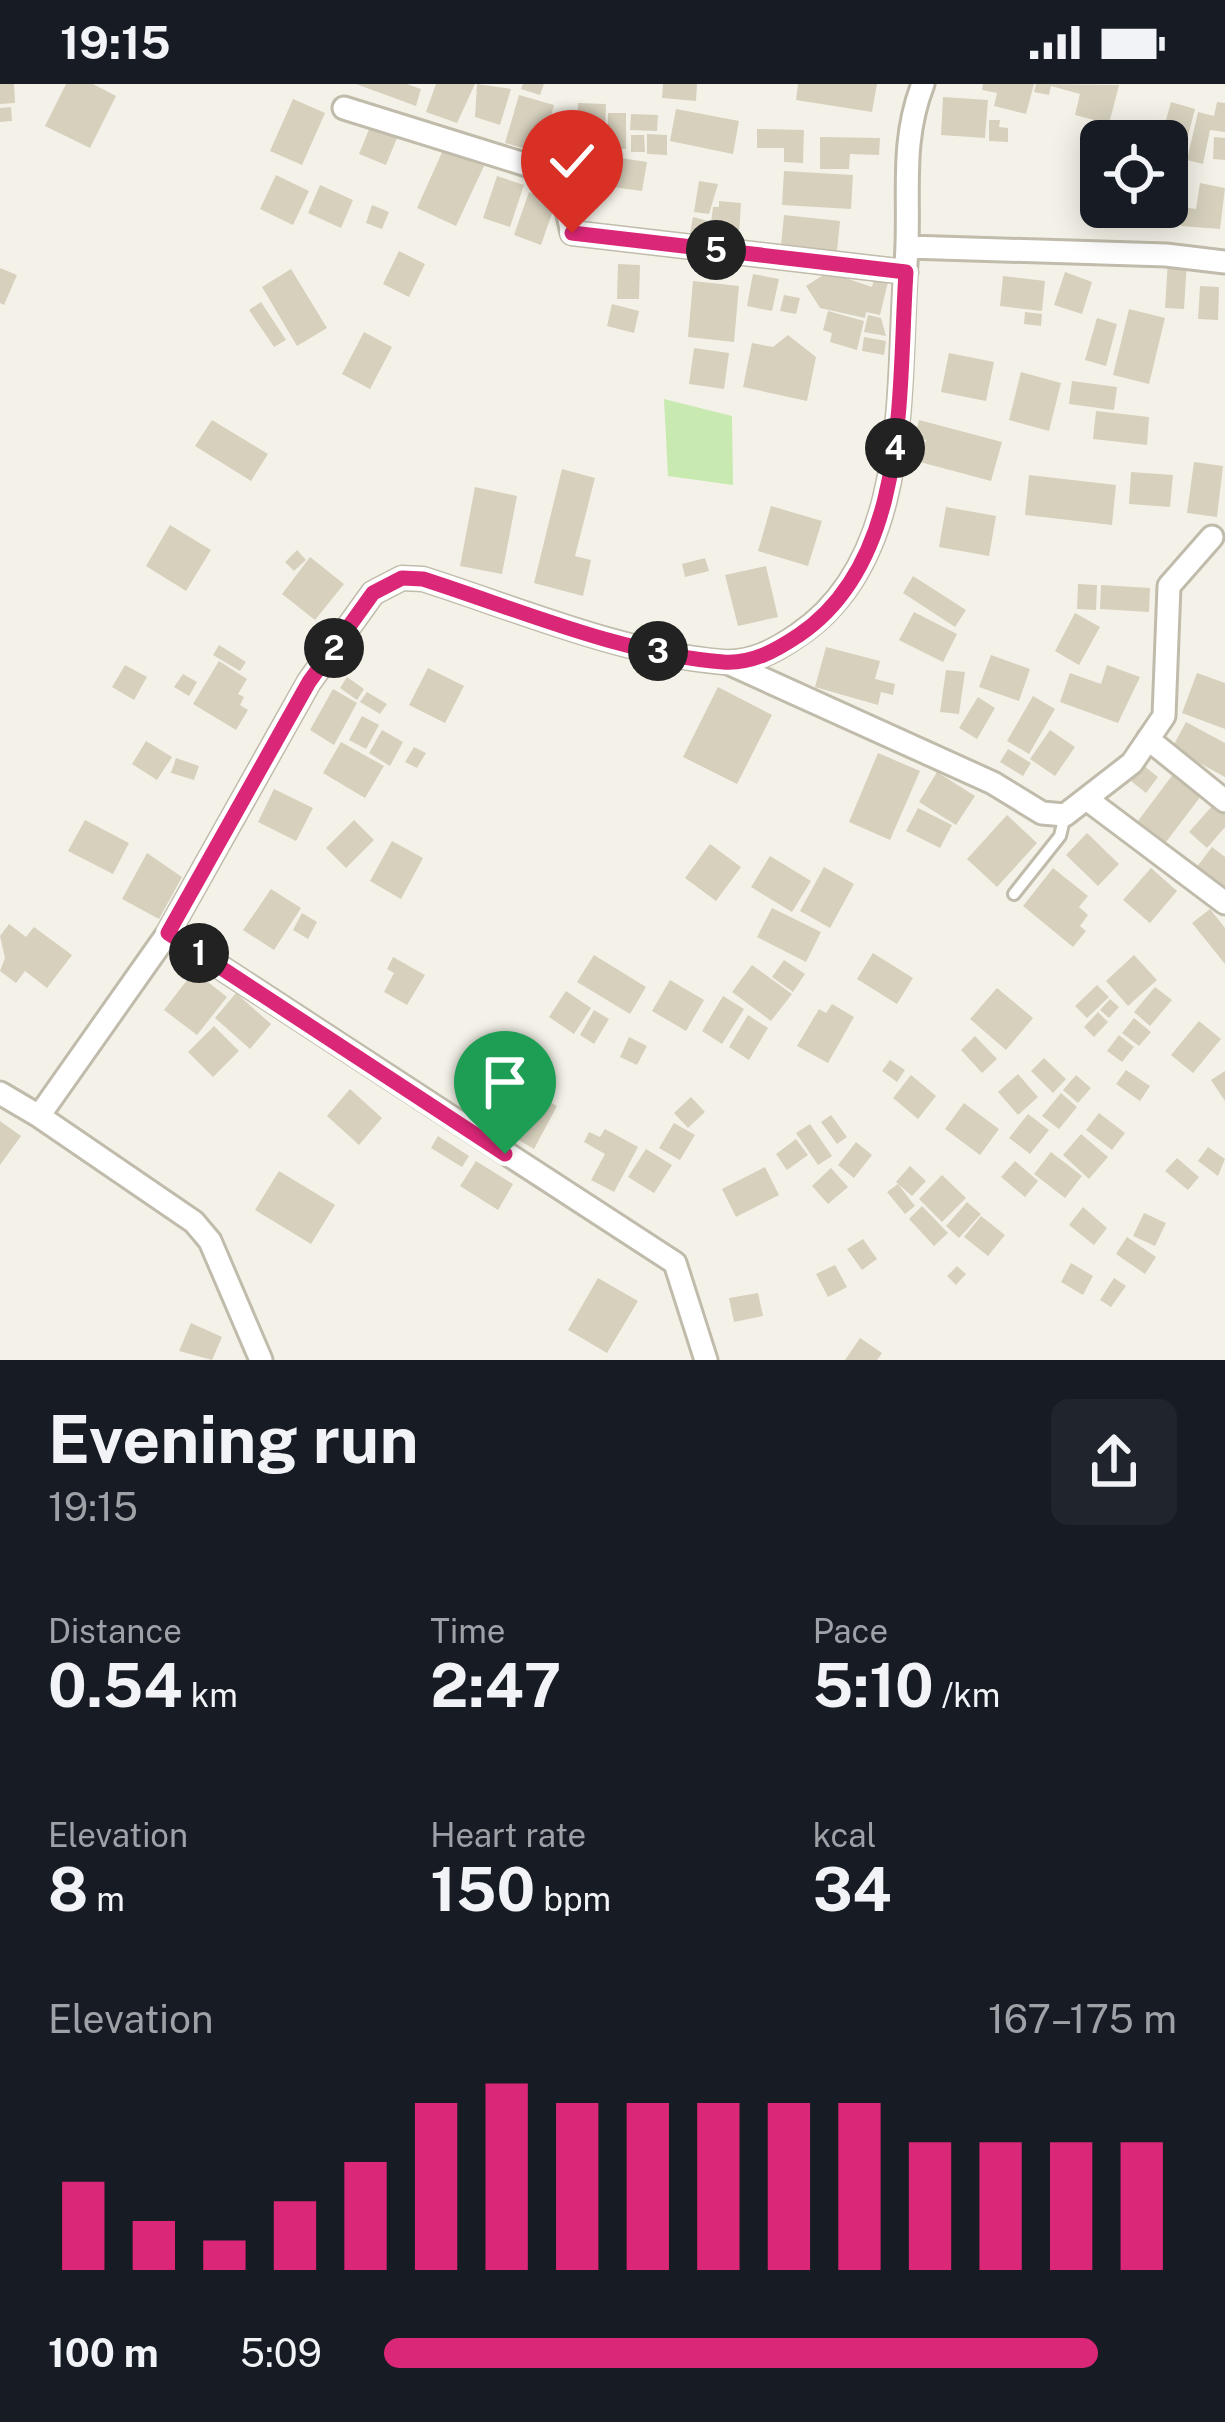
<!DOCTYPE html>
<html lang="en">
<head>
<meta charset="utf-8">
<style>
  :root { --surface:#171b24; --page:#20242c; --text:#f1f3f6; --muted:#9ea1a6; --accent:#db2777 }
  body { margin:0; font-family:"Public Sans",sans-serif; background:var(--page); color:var(--text); height:100vh; display:flex; flex-direction:column; font-size:45px; white-space:nowrap }
  * { box-sizing:border-box; margin:0 }
  p { font-size:39px; color:var(--muted) }
  .icon { flex:none; width:66px; height:66px; fill:none; stroke:currentColor; stroke-width:2; stroke-linecap:round; stroke-linejoin:round }
  .map { position:relative; height:1276px; overflow:hidden }
  .drawer { display:flex; flex-direction:column; background:var(--surface); flex:1 }
  .drawer>* { flex:none }
  .buttons { position:absolute; left:1080px; top:36px; display:grid; gap:24px }
  .buttons a { display:grid; place-items:center; width:108px; height:108px; border-radius:18px; background:var(--surface); box-shadow:0 6px 30px #0003; font-size:60px }
  .pin { position:absolute; display:grid; place-items:center; width:102px; height:102px; color:#fff; margin:-123px -51px; border-radius:50% 50% 50% 0; rotate:-45deg; box-shadow:0 0 12px #0007 }
  .pin .icon { rotate:45deg }
  .km { position:absolute; width:60px; height:60px; margin:-30px; border-radius:50%; background:#222; color:#fff; font-size:33px; line-height:60px; text-align:center }
  .round { display:grid; place-items:center; flex:none; width:126px; height:126px; border-radius:18px; background:var(--page) }
  .overview { display:flex; align-items:center; justify-content:space-between; height:204px; padding:0 48px }
  h1 { font-size:66px; font-weight:700; line-height:90px }
  .stats { display:grid; grid-template-columns:repeat(3,1fr); gap:18px; height:204px; padding:12px 48px }
  .stats div { display:grid; align-content:center }
  .stats b { font-size:60px; font-weight:700 }
  .stats small { font-size:33px; font-weight:400 }
  .stats p { font-size:33px }
  .chart { height:336px; padding:24px 48px }
  .chart p { display:flex; justify-content:space-between }
  .chart svg { width:100%; height:216px; margin-top:12px; stroke:var(--accent); stroke-width:6 }
  ul { padding:0 48px; list-style:none; font-size:39px }
  li { display:grid; grid-template-columns:192px 144px 1fr; align-items:center; height:90px }
  li i { height:30px; border-radius:15px; background:var(--accent) }
  .status { display:flex; justify-content:space-between; align-items:center; height:84px; padding:0 60px; background:var(--surface); direction:ltr }
  .status svg { height:33px; fill:currentColor }
  .map>svg:first-child { display:block }
</style>
</head>
<body>
<div class="status"><b>19:15</b><svg viewBox="0 0 49 12"><path d="M0 12V9h3v3zM5 12V6h3v6zM10 12V3h3v9zM15 12V0h3v12zM26 1h20v11H26zM47 4h2v5h-2z"/></svg></div>
<div class="map">
<svg width="1225" height="1276" viewBox="0 0 1225 1276">
  <rect width="100%" height="100%" fill="#f4f2e8"/>
  <path fill="#c8e9b0" d="M 664,315 L 732,332 L 733,401 L 668,392 Z"/>
  <path fill="#d6d0bd" d="M 0,0 L 14,0 L 15,19 L 0,20 Z
    M 66,0 L 93,0 L 116,12 L 90,64 L 45,42 Z
    M 356,0 L 407,0 L 421,5 L 416,22 Z
    M 436,0 L 475,0 L 457,39 L 426,28 Z
    M 477,0 L 511,5 L 500,41 L 475,33 Z
    M 523,0 L 544,0 L 540,11 L 521,5 Z
    M 663,0 L 697,0 L 696,17 L 662,14 Z
    M 798,0 L 877,0 L 872,28 L 796,16 Z
    M 983,0 L 1034,0 L 1026,30 L 994,22 L 997,9 L 982,6 Z
    M 1036,0 L 1119,1 L 1109,40 L 1075,31 L 1080,10 L 1051,2 L 1049,11 L 1034,8 Z
    M 519,11 L 554,21 L 540,69 L 505,59 Z
    M 943,13 L 988,16 L 985,54 L 941,51 Z
    M 293,15 L 325,29 L 302,81 L 270,67 Z
    M 1171,18 L 1195,25 L 1182,74 L 1167,70 L 1167,57 L 1160,57 Z
    M 1217,18 L 1225,19 L 1225,48 L 1210,46 L 1203,80 L 1187,76 L 1198,28 L 1214,32 Z
    M 578,19 L 606,20 L 604,68 L 576,67 Z
    M 11,23 L 12,37 L 0,38 L 0,24 Z
    M 676,25 L 739,37 L 733,70 L 670,57 Z
    M 608,29 L 626,29 L 626,65 L 608,65 Z
    M 631,30 L 658,31 L 657,47 L 630,46 Z
    M 989,36 L 1000,36 L 999,43 L 1008,44 L 1008,58 L 989,57 Z
    M 370,43 L 397,54 L 386,81 L 359,70 Z
    M 757,45 L 804,46 L 803,79 L 784,78 L 784,64 L 757,64 Z
    M 647,50 L 667,51 L 667,71 L 647,70 Z
    M 631,51 L 644,51 L 645,68 L 631,68 Z
    M 820,53 L 880,54 L 879,71 L 850,70 L 849,85 L 820,85 Z
    M 1214,53 L 1225,54 L 1225,76 L 1213,75 Z
    M 444,64 L 484,82 L 456,142 L 417,124 Z
    M 588,69 L 647,78 L 642,107 L 584,99 Z
    M 1167,75 L 1184,77 L 1176,140 L 1144,136 L 1146,123 L 1167,123 Z
    M 784,87 L 853,91 L 851,125 L 782,121 Z
    M 276,91 L 309,107 L 293,141 L 260,125 Z
    M 497,92 L 524,101 L 510,143 L 483,134 Z
    M 699,97 L 718,100 L 709,130 L 694,128 Z
    M 1200,99 L 1225,104 L 1220,145 L 1181,142 L 1183,123 L 1196,125 Z
    M 320,101 L 353,116 L 341,144 L 308,129 Z
    M 529,108 L 556,118 L 541,161 L 514,151 Z
    M 719,117 L 741,119 L 739,151 L 710,148 L 713,123 L 719,123 Z
    M 372,121 L 389,128 L 382,145 L 366,139 Z
    M 784,131 L 840,137 L 837,167 L 781,161 Z
    M 693,133 L 708,137 L 702,159 L 689,155 Z
    M 399,167 L 425,180 L 409,213 L 383,200 Z
    M 1168,176 L 1187,177 L 1184,225 L 1165,224 Z
    M 618,180 L 640,181 L 639,215 L 617,215 Z
    M 0,184 L 17,191 L 4,221 L 0,219 Z
    M 291,185 L 327,244 L 297,262 L 262,203 Z
    M 828,188 L 872,203 L 874,195 L 888,198 L 880,231 L 866,228 L 865,234 L 820,224 L 806,202 Z
    M 1065,188 L 1092,198 L 1082,230 L 1054,221 Z
    M 753,190 L 779,195 L 772,227 L 747,222 Z
    M 1003,192 L 1045,197 L 1042,227 L 1000,222 Z
    M 693,197 L 739,202 L 734,258 L 688,253 Z
    M 1200,202 L 1219,203 L 1218,236 L 1198,235 Z
    M 784,211 L 800,214 L 796,230 L 780,227 Z
    M 261,218 L 286,256 L 274,263 L 249,226 Z
    M 612,220 L 639,227 L 634,249 L 607,242 Z
    M 1129,225 L 1165,234 L 1149,300 L 1113,291 Z
    M 828,227 L 864,237 L 857,266 L 830,258 L 832,249 L 823,246 Z
    M 1025,228 L 1042,230 L 1041,242 L 1024,240 Z
    M 868,231 L 881,234 L 886,252 L 864,248 Z
    M 1097,234 L 1117,240 L 1106,282 L 1085,276 Z
    M 364,248 L 392,263 L 370,305 L 342,290 Z
    M 788,251 L 816,273 L 807,317 L 743,303 L 752,259 L 773,263 Z
    M 864,253 L 886,257 L 884,271 L 862,267 Z
    M 694,264 L 729,269 L 724,305 L 689,300 Z
    M 949,269 L 994,278 L 986,317 L 941,308 Z
    M 1021,288 L 1061,299 L 1049,347 L 1009,336 Z
    M 1072,297 L 1117,303 L 1114,326 L 1069,320 Z
    M 1096,327 L 1149,333 L 1147,361 L 1093,355 Z
    M 212,336 L 268,370 L 251,397 L 195,362 Z
    M 919,336 L 1002,358 L 991,397 L 920,378 L 926,356 L 915,353 Z
    M 1194,378 L 1223,382 L 1217,433 L 1187,429 Z
    M 562,385 L 595,394 L 575,472 L 591,476 L 583,512 L 534,499 Z
    M 1131,388 L 1173,391 L 1170,423 L 1129,420 Z
    M 1029,391 L 1116,401 L 1112,441 L 1025,431 Z
    M 475,403 L 517,412 L 502,490 L 460,482 Z
    M 771,422 L 822,437 L 808,482 L 758,467 Z
    M 946,423 L 996,432 L 989,472 L 939,463 Z
    M 170,441 L 211,466 L 186,507 L 146,482 Z
    M 297,466 L 306,476 L 294,487 L 285,478 Z
    M 310,473 L 344,500 L 315,536 L 282,510 Z
    M 705,474 L 709,487 L 685,493 L 682,480 Z
    M 766,482 L 778,533 L 738,542 L 725,491 Z
    M 913,492 L 966,526 L 955,543 L 903,509 Z
    M 1078,500 L 1097,501 L 1096,526 L 1077,525 Z
    M 1101,501 L 1150,504 L 1149,528 L 1100,525 Z
    M 914,528 L 957,550 L 943,578 L 899,556 Z
    M 1075,529 L 1100,543 L 1079,581 L 1055,567 Z
    M 219,561 L 246,578 L 240,587 L 213,571 Z
    M 826,563 L 880,577 L 875,595 L 895,600 L 893,611 L 881,608 L 878,621 L 815,603 Z
    M 991,571 L 1030,585 L 1019,617 L 979,603 Z
    M 219,577 L 247,595 L 238,610 L 244,613 L 240,621 L 248,626 L 236,646 L 193,620 Z
    M 125,581 L 147,593 L 134,616 L 112,603 Z
    M 1107,581 L 1140,593 L 1118,639 L 1060,618 L 1070,589 L 1101,600 Z
    M 428,584 L 464,602 L 445,639 L 409,621 Z
    M 946,586 L 965,588 L 959,630 L 940,628 Z
    M 1197,589 L 1225,599 L 1225,645 L 1182,629 Z
    M 183,590 L 197,598 L 189,612 L 174,603 Z
    M 347,593 L 364,605 L 357,616 L 340,604 Z
    M 718,603 L 772,631 L 737,700 L 683,673 Z
    M 333,605 L 357,619 L 334,661 L 310,646 Z
    M 367,608 L 387,620 L 380,630 L 360,618 Z
    M 1033,612 L 1055,625 L 1029,670 L 1007,657 Z
    M 978,613 L 995,624 L 977,655 L 959,644 Z
    M 362,632 L 379,641 L 366,665 L 349,656 Z
    M 1186,638 L 1225,659 L 1225,693 L 1172,664 Z
    M 382,646 L 403,658 L 390,682 L 369,669 Z
    M 1050,646 L 1075,663 L 1055,692 L 1030,675 Z
    M 146,657 L 172,673 L 157,696 L 132,680 Z
    M 341,658 L 384,682 L 365,714 L 323,689 Z
    M 414,663 L 426,669 L 417,684 L 405,678 Z
    M 1008,665 L 1031,679 L 1023,692 L 1000,678 Z
    M 878,669 L 920,687 L 890,756 L 849,738 Z
    M 176,674 L 199,682 L 194,696 L 171,689 Z
    M 1143,681 L 1158,693 L 1146,709 L 1131,697 Z
    M 1177,685 L 1201,712 L 1166,758 L 1138,737 Z
    M 937,688 L 975,712 L 956,741 L 919,718 Z
    M 274,705 L 313,724 L 296,757 L 258,738 Z
    M 1213,721 L 1225,731 L 1225,743 L 1207,764 L 1189,748 Z
    M 918,724 L 952,741 L 940,764 L 906,747 Z
    M 1007,731 L 1037,759 L 997,803 L 967,775 Z
    M 85,736 L 129,759 L 113,790 L 68,767 Z
    M 354,736 L 374,756 L 346,784 L 326,764 Z
    M 1087,749 L 1119,780 L 1098,802 L 1066,771 Z
    M 392,757 L 423,774 L 401,815 L 370,797 Z
    M 710,760 L 741,783 L 716,817 L 685,794 Z
    M 1212,763 L 1225,773 L 1225,805 L 1196,784 Z
    M 147,769 L 182,793 L 159,835 L 122,815 Z
    M 770,772 L 811,797 L 792,828 L 751,803 Z
    M 824,783 L 854,800 L 830,844 L 800,827 Z
    M 1053,784 L 1088,812 L 1079,823 L 1088,831 L 1080,842 L 1086,847 L 1073,863 L 1023,822 Z
    M 1151,784 L 1177,807 L 1150,839 L 1123,816 Z
    M 271,805 L 301,824 L 274,866 L 243,846 Z
    M 772,824 L 821,848 L 806,878 L 757,853 Z
    M 1210,825 L 1225,844 L 1225,880 L 1192,839 Z
    M 302,829 L 317,838 L 308,855 L 293,846 Z
    M 9,840 L 26,853 L 34,843 L 72,871 L 47,904 L 25,887 L 16,899 L 0,887 L 5,874 L 0,852 Z
    M 873,869 L 913,894 L 897,920 L 857,895 Z
    M 594,871 L 646,903 L 630,930 L 577,898 Z
    M 1134,871 L 1157,896 L 1128,922 L 1106,897 Z
    M 393,873 L 425,891 L 407,921 L 384,908 L 394,889 L 387,885 Z
    M 784,876 L 805,890 L 793,908 L 772,893 Z
    M 752,881 L 792,910 L 771,937 L 732,908 Z
    M 194,887 L 227,913 L 197,951 L 164,926 Z
    M 670,896 L 704,916 L 686,947 L 652,927 Z
    M 1097,901 L 1109,913 L 1087,934 L 1075,922 Z
    M 1155,903 L 1172,916 L 1150,942 L 1134,928 Z
    M 997,904 L 1033,934 L 1006,966 L 970,935 Z
    M 566,907 L 591,924 L 574,950 L 549,933 Z
    M 236,909 L 271,940 L 250,965 L 215,934 Z
    M 723,912 L 744,925 L 722,960 L 702,947 Z
    M 1110,915 L 1119,923 L 1109,934 L 1100,926 Z
    M 832,920 L 854,933 L 828,979 L 797,962 L 819,925 L 826,929 Z
    M 594,926 L 609,935 L 594,960 L 580,951 Z
    M 1098,928 L 1108,938 L 1094,953 L 1084,943 Z
    M 748,931 L 768,944 L 749,976 L 729,963 Z
    M 1134,934 L 1151,948 L 1139,962 L 1122,949 Z
    M 1199,937 L 1221,955 L 1193,989 L 1171,971 Z
    M 214,942 L 239,967 L 213,993 L 188,968 Z
    M 1119,951 L 1134,963 L 1122,978 L 1107,967 Z
    M 975,952 L 997,975 L 982,989 L 961,966 Z
    M 629,953 L 647,962 L 637,981 L 620,973 Z
    M 1044,974 L 1066,995 L 1053,1009 L 1031,987 Z
    M 890,976 L 905,986 L 897,998 L 882,987 Z
    M 496,982 L 531,1007 L 517,1026 L 482,1001 Z
    M 1126,986 L 1150,1002 L 1140,1017 L 1116,1000 Z
    M 1225,987 L 1225,1017 L 1211,996 Z
    M 1018,990 L 1038,1013 L 1018,1031 L 998,1008 Z
    M 911,991 L 936,1012 L 918,1035 L 893,1014 Z
    M 1076,991 L 1091,1004 L 1078,1019 L 1063,1006 Z
    M 479,1004 L 518,1032 L 505,1051 L 465,1023 Z
    M 350,1005 L 382,1034 L 359,1061 L 327,1032 Z
    M 1061,1009 L 1077,1023 L 1059,1045 L 1042,1032 Z
    M 535,1010 L 557,1022 L 534,1065 L 512,1052 Z
    M 691,1013 L 705,1028 L 688,1044 L 674,1029 Z
    M 964,1019 L 999,1045 L 980,1071 L 945,1045 Z
    M 1099,1029 L 1125,1049 L 1112,1066 L 1086,1046 Z
    M 1028,1030 L 1049,1046 L 1030,1070 L 1009,1054 Z
    M 831,1031 L 847,1053 L 837,1060 L 821,1038 Z
    M 0,1037 L 21,1052 L 0,1081 Z
    M 674,1039 L 695,1051 L 680,1076 L 659,1064 Z
    M 810,1040 L 832,1072 L 818,1081 L 796,1049 Z
    M 605,1045 L 638,1063 L 614,1108 L 591,1096 L 605,1070 L 584,1058 L 589,1048 L 600,1053 Z
    M 1081,1050 L 1108,1073 L 1089,1095 L 1063,1071 Z
    M 438,1052 L 469,1072 L 462,1083 L 431,1064 Z
    M 796,1055 L 808,1071 L 787,1086 L 776,1070 Z
    M 856,1058 L 872,1071 L 854,1094 L 838,1081 Z
    M 1208,1063 L 1225,1075 L 1218,1092 L 1198,1077 Z
    M 646,1065 L 672,1081 L 654,1109 L 628,1093 Z
    M 1051,1068 L 1082,1092 L 1065,1114 L 1034,1090 Z
    M 1177,1074 L 1199,1093 L 1188,1106 L 1165,1087 Z
    M 476,1077 L 513,1100 L 498,1126 L 460,1102 Z
    M 1015,1077 L 1038,1097 L 1025,1113 L 1001,1093 Z
    M 910,1082 L 926,1097 L 912,1112 L 896,1098 Z
    M 765,1083 L 779,1111 L 736,1133 L 722,1105 Z
    M 831,1084 L 848,1103 L 828,1120 L 812,1102 Z
    M 279,1087 L 335,1121 L 311,1160 L 255,1126 Z
    M 942,1091 L 966,1114 L 942,1138 L 919,1115 Z
    M 898,1100 L 915,1122 L 905,1130 L 887,1108 Z
    M 967,1118 L 981,1130 L 959,1154 L 946,1142 Z
    M 922,1122 L 948,1149 L 934,1162 L 909,1135 Z
    M 1083,1123 L 1107,1144 L 1094,1161 L 1069,1141 Z
    M 1144,1129 L 1166,1139 L 1155,1162 L 1133,1152 Z
    M 981,1132 L 1005,1151 L 988,1172 L 964,1153 Z
    M 1127,1153 L 1156,1173 L 1145,1190 L 1116,1170 Z
    M 863,1155 L 877,1175 L 862,1186 L 847,1165 Z
    M 1071,1179 L 1093,1192 L 1083,1211 L 1061,1198 Z
    M 835,1181 L 847,1203 L 828,1213 L 816,1190 Z
    M 957,1182 L 966,1190 L 956,1201 L 947,1192 Z
    M 598,1194 L 638,1217 L 607,1269 L 568,1246 Z
    M 1114,1194 L 1126,1202 L 1111,1223 L 1100,1216 Z
    M 758,1209 L 763,1232 L 734,1238 L 729,1214 Z
    M 191,1239 L 222,1253 L 212,1276 L 179,1267 Z
    M 860,1254 L 882,1269 L 877,1276 L 845,1276 Z"/>
  <g fill="none" stroke-linecap="round" stroke-linejoin="round">
    <g stroke="#c0bbaa" stroke-width="16">
      <path id="lane" d="M 1014,810 L 1060,752 L 1065,731"/>
    </g>
    <g stroke="#c0bbaa" stroke-width="27">
      <path id="street" d="M 344,24 L 559,91 L 572,149 L 906,188
        M 908,163 L 1166,171 L 1225,178
        M 728,579 L 993,699 L 1042,729 L 1065,731 L 1132,679 L 1164,632 L 1169,502 L 1212,453
        M 1148,655 L 1225,717
        M 1088,716 L 1225,819
        M 168,849 L 675,1179 L 706,1276
        M 0,1009 L 39,1032 L 168,849 L 309,598 L 373,509 L 402,494 L 423,495 C 520,526 620,569 722,578 C 751,580 775,567 798,551 C 913,474 897,301 906,180 C 911,116 899,61 923,0
        M 39,1032 L 194,1138 L 210,1157 L 261,1276"/>
    </g>
    <use href="#lane" stroke="#fff" stroke-width="10"/>
    <use href="#street" stroke="#fff" stroke-width="21"/>
  </g>
  <g fill="none" stroke-linecap="round" stroke-linejoin="round">
    <g stroke="#fff" stroke-width="24">
      <path id="route" d="M 505,1070 L 168,849 L 309,598 L 373,509 L 402,494 L 423,495 C 520,526 621,570 723,578 C 752,580 775,567 799,551 C 910,476 898,306 906,188 L 572,149"/>
    </g>
    <use href="#route" stroke="#db2777" stroke-width="15"/>
  </g>
</svg>
<div class="buttons">
<a><svg class="icon" aria-label="locate" viewBox="0 0 24 24"><circle cx="12" cy="12" r="6"/><path d="M12 2v4M12 18v4M2 12h4M18 12h4"/></svg></a>
</div>
<div class="pin" style="left:505px;top:1070px;background:#1e9e55"><svg class="icon" aria-label="arrive" viewBox="0 0 24 24"><path d="M6 21V4h12l-3 4 3 4H6"/></svg></div>
<div class="pin" style="left:572px;top:149px;background:#d93025"><svg class="icon" aria-label="check" viewBox="0 0 24 24"><path d="M5 12l5 5 9-10"/></svg></div>
<b class="km" style="left:199px;top:869px">1</b>
<b class="km" style="left:334px;top:564px">2</b>
<b class="km" style="left:658px;top:567px">3</b>
<b class="km" style="left:895px;top:364px">4</b>
<b class="km" style="left:716px;top:166px">5</b>
</div>
<section class="drawer">
<div class="overview"><div><h1>Evening run</h1><p>19:15</p></div><a class="round"><svg class="icon" aria-label="share" viewBox="0 0 24 24"><path d="M12 15V3M7 8l5-5 5 5M5 13v7h14v-7"/></svg></a></div>
<div class="stats">
<div><p>Distance</p><b>0.54<small> km</small></b></div>
<div><p>Time</p><b>2:47</b></div>
<div><p>Pace</p><b>5:10<small> /km</small></b></div>
</div>
<div class="stats">
<div><p>Elevation</p><b>8<small> m</small></b></div>
<div><p>Heart rate</p><b>150<small> bpm</small></b></div>
<div><p>kcal</p><b>34</b></div>
</div>
<div class="chart"><p><span>Elevation</span>167–175 m</p>
<svg viewBox="0 0 160 44" preserveAspectRatio="none"><path d="M5 44V26M15 44V34M25 44V38M35 44V30M45 44V22M55 44V10M65 44V6M75 44V10M85 44V10M95 44V10M105 44V10M115 44V10M125 44V18M135 44V18M145 44V18M155 44V18"/></svg>
</div>
<ul>
<li><b>100 m</b>5:09<i style="width:90%"></i></li>
</ul>
</section>
</body>
</html>
